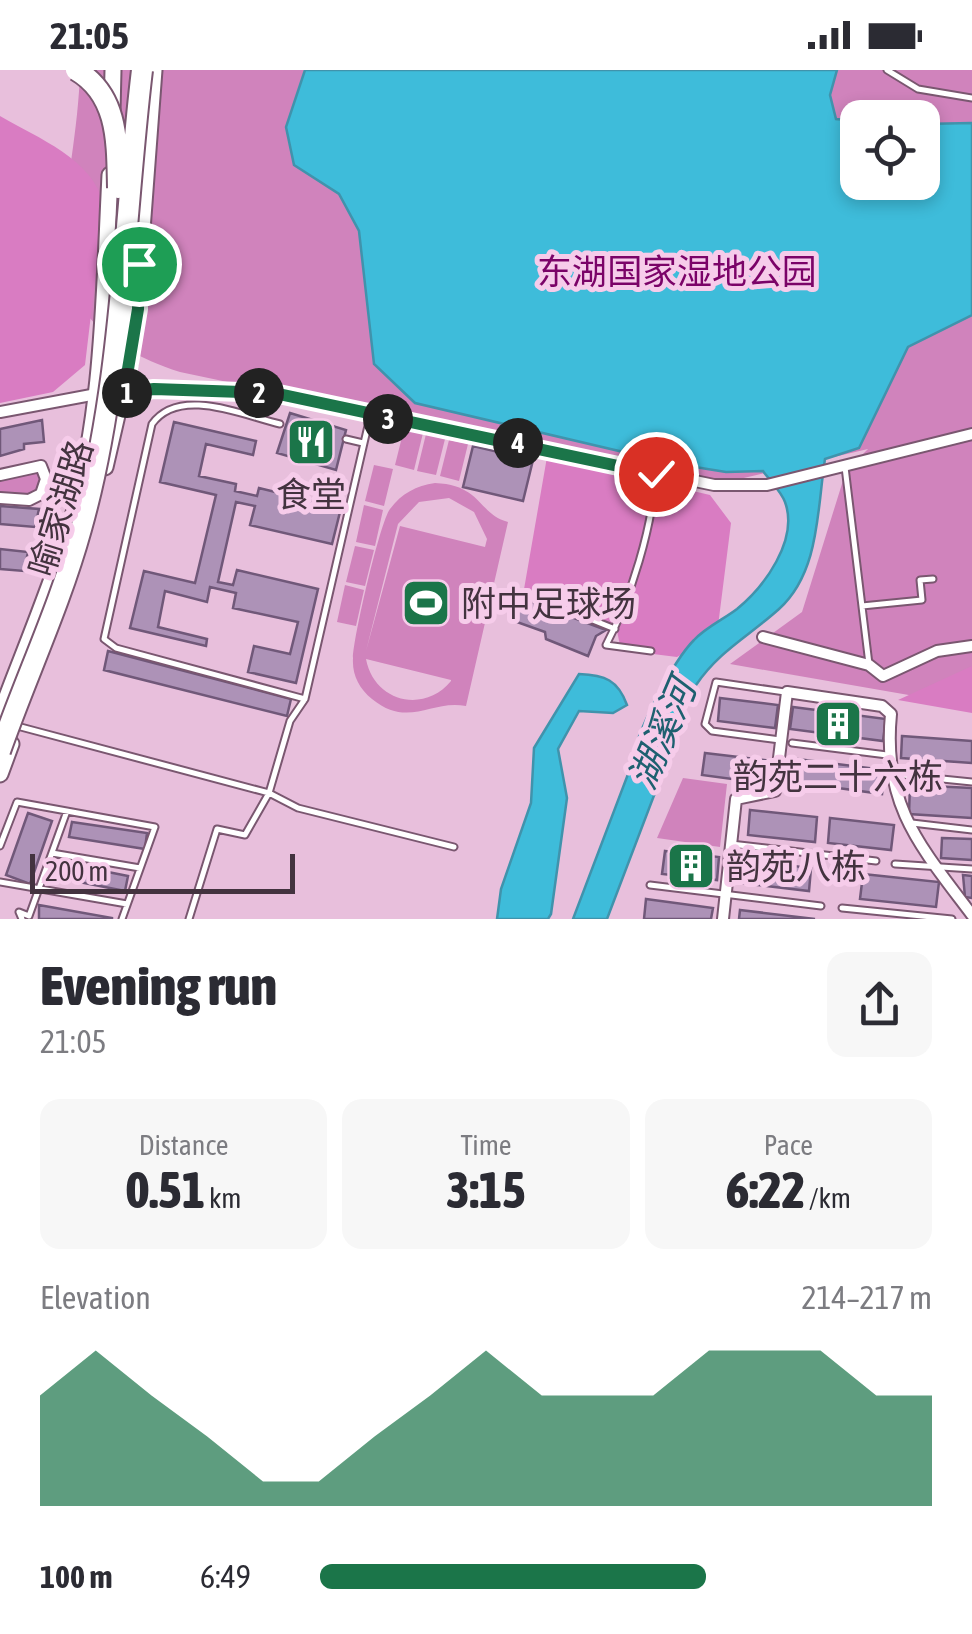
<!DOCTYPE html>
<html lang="en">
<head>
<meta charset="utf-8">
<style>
  :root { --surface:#fff; --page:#f7f7f7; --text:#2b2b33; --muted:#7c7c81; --accent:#1b7549 }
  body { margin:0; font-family:"Asap Condensed","Noto Sans SC",sans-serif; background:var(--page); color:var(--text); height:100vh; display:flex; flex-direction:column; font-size:38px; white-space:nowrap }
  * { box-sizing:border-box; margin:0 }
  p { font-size:32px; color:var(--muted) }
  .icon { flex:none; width:55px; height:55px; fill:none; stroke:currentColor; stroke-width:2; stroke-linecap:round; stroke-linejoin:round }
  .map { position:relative; height:849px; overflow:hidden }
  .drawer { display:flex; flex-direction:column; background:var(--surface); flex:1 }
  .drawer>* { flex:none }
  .fabs { position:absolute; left:840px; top:30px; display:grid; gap:20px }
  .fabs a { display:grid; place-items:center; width:100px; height:100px; border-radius:20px; background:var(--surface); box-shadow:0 5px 15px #0003; font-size:50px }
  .scale { position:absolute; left:30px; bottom:25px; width:265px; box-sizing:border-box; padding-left:10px; border:5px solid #43333f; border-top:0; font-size:28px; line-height:35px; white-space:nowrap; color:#43333f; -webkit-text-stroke:8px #f6ccea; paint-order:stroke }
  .pin { position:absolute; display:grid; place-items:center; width:85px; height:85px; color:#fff; margin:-42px; border:5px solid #fff; border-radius:50%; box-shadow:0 2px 10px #0007 }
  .km { position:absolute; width:50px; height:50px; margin:-25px; border-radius:50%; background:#222; color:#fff; font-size:28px; line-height:50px; text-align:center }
  .round { display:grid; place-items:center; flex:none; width:105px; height:105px; border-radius:20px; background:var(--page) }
  .overview { display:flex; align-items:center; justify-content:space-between; height:170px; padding:0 40px }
  h1 { font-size:55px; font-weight:800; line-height:75px }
  .stats { display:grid; grid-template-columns:repeat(3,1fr); gap:15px; height:170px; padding:10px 40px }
  .stats div { display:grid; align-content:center; border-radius:20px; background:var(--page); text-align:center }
  .stats b { font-size:50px; font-weight:800 }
  .stats small { font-size:28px; font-weight:400 }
  .stats p { font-size:28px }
  .chart { height:280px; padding:20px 40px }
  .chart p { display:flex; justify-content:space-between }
  .chart svg { width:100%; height:180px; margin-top:10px; fill:var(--accent); opacity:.7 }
  ul { padding:0 40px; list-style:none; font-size:32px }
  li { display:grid; grid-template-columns:160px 120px 1fr; align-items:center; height:75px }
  li i { height:25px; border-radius:12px; background:var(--accent) }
  .status { display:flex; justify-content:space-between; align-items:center; height:70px; padding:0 50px; background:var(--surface); direction:ltr }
  .status svg { height:28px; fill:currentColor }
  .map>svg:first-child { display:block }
</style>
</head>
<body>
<div class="status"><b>21:05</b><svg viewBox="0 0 49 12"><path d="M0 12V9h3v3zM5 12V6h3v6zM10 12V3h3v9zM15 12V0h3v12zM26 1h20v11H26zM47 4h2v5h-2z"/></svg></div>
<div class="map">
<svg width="972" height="849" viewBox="0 0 972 849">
  <rect width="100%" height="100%" fill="#e8bfdc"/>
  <path fill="#d083bc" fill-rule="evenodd" d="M 80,0 L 972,0 L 972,636 L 730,594 L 802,542 L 846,401 L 868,379 L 714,415 L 180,302 C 10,247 77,135 80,0 ZM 858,48 L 922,48 L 922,112 L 858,112 Z
    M 404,359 L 423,363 L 414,400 L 395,395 Z
    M 426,364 L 445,369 L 436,405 L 417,401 Z
    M 449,370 L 468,374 L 459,411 L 440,406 Z
    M 374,395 L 393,399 L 384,436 L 365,431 Z
    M 38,401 L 41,411 L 33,425 L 0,423 L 0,409 Z
    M 435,413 C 482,415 478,444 508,452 L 466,636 C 431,629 409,659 372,629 C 359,618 352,605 353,588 C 353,569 380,452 390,439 C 402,423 416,416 435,413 ZM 449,428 L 474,442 L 487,469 L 452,608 L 485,477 L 400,456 L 366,581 L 398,454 L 419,432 ZM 366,589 L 451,610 L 451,611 C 424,644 374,632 366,589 Z
    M 364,435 L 383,440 L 375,476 L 356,472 Z
    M 355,476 L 374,480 L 365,516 L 346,512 Z
    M 345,515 L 364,520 L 356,556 L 337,552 Z
    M 683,708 L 727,714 L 720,777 L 657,768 Z"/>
  <path fill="#d97cc2" d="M 0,46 C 39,69 92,88 104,135 L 85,295 L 53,322 L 0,333 Z
    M 547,387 L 710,425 L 731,453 L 717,564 L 677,587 L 621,580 L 617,561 L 523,525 Z
    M 972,596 L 972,643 L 898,630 Z"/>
  <path fill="#3ebcda" stroke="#4093ac" stroke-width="2.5" d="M 305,0 L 837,0 L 830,25 L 836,49 L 857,51 L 858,112 L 922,112 L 923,54 L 972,53 L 972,245 L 908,277 L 859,378 L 825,389 C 817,439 820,502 779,539 C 749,566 719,581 696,615 C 677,643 678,679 661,707 L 607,849 L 573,849 L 633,691 C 634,665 674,590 694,570 C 706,557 724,549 737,539 C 764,517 799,470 785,432 C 781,421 770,411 763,401 L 726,402 L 670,393 L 415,333 L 374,294 L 359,161 L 339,124 L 294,95 L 286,57 Z
    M 579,604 C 605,605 618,610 627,635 L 613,643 L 579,641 L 558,679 L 567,728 L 551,844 L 548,849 L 497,849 L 501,819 L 531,733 L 534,678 Z"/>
  <path fill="#ad92b7" stroke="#705879" stroke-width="2.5" d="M 290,343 L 346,360 L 336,400 L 277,383 Z
    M 42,350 L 44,372 L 24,374 L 24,379 L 0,386 L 0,359 Z
    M 174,352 L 256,371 L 253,385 L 206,374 L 199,406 L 236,414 L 235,421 L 257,426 L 259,418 L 341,438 L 332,474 L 250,455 L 255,436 L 236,432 L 218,512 L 233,515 L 237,500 L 318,519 L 296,613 L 248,602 L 254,576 L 290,584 L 298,552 L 233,538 L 236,523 L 210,517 L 207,532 L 165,521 L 158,557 L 207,569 L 206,576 L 130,558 L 144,501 L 195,513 L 216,425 L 160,412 Z
    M 473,376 L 533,390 L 523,431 L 463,417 Z
    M 0,436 L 39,439 L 35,457 L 0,454 Z
    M 0,479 L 28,482 L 24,501 L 0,499 Z
    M 521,528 L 606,560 L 596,566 L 588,586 L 546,569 L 545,562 L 514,551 Z
    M 108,581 L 291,629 L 287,646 L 104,600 Z
    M 720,628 L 778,635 L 775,658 L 718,651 Z
    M 793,637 L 886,649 L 883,671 L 790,659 Z
    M 902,666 L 972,671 L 972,693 L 901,688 Z
    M 705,683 L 773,691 L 770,714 L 702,705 Z
    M 797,689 L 885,700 L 882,724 L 794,712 Z
    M 910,715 L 972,718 L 972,748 L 909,744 Z
    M 750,740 L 817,747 L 815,772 L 748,765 Z
    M 28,743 L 52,751 L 30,814 L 6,805 Z
    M 830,748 L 894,755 L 891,780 L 828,773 Z
    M 72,752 L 147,763 L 145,779 L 69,767 Z
    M 942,768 L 972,769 L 972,790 L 941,788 Z
    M 665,781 L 719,787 L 717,810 L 662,804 Z
    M 742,790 L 811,798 L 809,821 L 740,813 Z
    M 53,791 L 128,806 L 125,821 L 49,806 Z
    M 863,804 L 939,812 L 936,837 L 860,829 Z
    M 963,805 L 972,806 L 972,828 L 965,827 Z
    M 646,829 L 713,838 L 711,849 L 644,849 Z
    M 39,835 L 112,848 L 112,849 L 39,849 Z
    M 740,840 L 815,849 L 739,849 Z"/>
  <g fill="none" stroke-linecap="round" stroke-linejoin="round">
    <g stroke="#7a5770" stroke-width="9">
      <path id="lane" d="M 887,0 L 918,19 L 972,28
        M 280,354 C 242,345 179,316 152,354 L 104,569 L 116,578 L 305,629 L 370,347
        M 346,369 L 363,373
        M 845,397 L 869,594
        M 528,524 L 615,559
        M 862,536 L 922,530 L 920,510 L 933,509
        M 651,581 L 606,575 C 630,530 654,454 655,403
        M 17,656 L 269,723 L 298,738 L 454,777
        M 780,670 L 712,661 L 705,654 L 716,612 L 785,622
        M 792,673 L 887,685
        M 893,704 L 972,712
        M 912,753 L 972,760
        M 731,774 L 876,791
        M 0,776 L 17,732 L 155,757 L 122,849
        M 52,783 L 140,798
        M 895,794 L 972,799
        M 0,812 L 127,834
        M 650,815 L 821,836
        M 842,838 L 952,849
        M 22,849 L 19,842 L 29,846 L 67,741
        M 189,849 L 217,759 L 245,765 L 269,723 L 290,651 L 305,629"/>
    </g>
    <g stroke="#7a5770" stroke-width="14">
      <path id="street" d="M 119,323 L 154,319 L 274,323 L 714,415 L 767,415 L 972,364
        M 0,342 L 102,323
        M 0,405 L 41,396 L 46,409 L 41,424 L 29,430 L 0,428
        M 763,567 L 869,595 L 883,606 L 937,581 L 972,576
        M 723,849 L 736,729 L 775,721 L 787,622 L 882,636 L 891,644 C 882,735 920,776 972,845"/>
    </g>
    <g stroke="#7a5770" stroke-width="19">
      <path id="secondary" d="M 112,42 L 113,0
        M 139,200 L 154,0
        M 105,397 L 129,293
        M 0,645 C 23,584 49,522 69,460 C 104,347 104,221 110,105
        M 0,704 L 11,674"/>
    </g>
    <g stroke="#7a5770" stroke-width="24">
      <path id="highway" d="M 133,245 L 139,194"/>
    </g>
    <use href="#lane" stroke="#fff" stroke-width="5"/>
    <use href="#street" stroke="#fff" stroke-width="10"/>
    <use href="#secondary" stroke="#fff" stroke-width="15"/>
    <use href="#highway" stroke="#fff" stroke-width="20"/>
    <g stroke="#7a5770" stroke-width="24" stroke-linecap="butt">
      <path id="highway-bridge" d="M 76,0 C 119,25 117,74 118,118
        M 121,303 L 133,245
        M 0,681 C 26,607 60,535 81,459 C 122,315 124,150 142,0"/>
    </g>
    <use href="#highway-bridge" stroke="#fff" stroke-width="20"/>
  </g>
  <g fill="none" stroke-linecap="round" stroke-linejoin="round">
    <g stroke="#fff" stroke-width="20">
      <path id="route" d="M 139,194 L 138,239 L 124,323 L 154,319 L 274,323 L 656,404"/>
    </g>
    <use href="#route" stroke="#1b7549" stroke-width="12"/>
  </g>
  <defs>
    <g id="restaurant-square" transform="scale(2.5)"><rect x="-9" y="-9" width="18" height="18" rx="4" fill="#1b7549" stroke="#f6ccea"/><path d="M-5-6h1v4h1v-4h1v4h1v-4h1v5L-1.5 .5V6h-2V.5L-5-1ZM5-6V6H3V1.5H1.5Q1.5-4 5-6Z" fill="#fff"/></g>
    <g id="stadium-square" transform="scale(2.5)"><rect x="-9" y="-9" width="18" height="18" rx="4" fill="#1b7549" stroke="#f6ccea"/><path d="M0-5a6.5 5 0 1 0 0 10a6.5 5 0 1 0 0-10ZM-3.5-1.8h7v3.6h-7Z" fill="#fff"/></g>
    <g id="building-square" transform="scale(2.5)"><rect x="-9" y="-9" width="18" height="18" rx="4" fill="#1b7549" stroke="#f6ccea"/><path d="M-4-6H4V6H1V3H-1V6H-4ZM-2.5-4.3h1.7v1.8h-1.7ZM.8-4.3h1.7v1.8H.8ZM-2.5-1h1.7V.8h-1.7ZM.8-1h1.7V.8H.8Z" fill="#fff"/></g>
  </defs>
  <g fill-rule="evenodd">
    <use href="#restaurant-square" x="311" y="372"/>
    <use href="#stadium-square" x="426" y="533"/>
    <use href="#building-square" x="838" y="654"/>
    <use href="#building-square" x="691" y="796"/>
  </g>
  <g text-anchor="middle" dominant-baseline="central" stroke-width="10" stroke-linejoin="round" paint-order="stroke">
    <g font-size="35" fill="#7b0368" stroke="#f6ccea">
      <text x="677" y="201">东湖国家湿地公园</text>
    </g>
    <g font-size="35" fill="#43333f" stroke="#f6ccea">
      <text x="311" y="424">食堂</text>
      <text x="461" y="533" text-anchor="start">附中足球场</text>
      <text x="838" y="706">韵苑二十六栋</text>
      <text x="726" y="796" text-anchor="start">韵苑八栋</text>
    </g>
    <g font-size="35" fill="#43333f" stroke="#f6ccea">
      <text transform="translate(60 438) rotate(-73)">喻家湖路</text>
    </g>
    <g font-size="38" font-style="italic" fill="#1e6070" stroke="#f6ccea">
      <text transform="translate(662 664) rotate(-67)">湖溪河</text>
    </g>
  </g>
</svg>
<div class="fabs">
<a><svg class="icon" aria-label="locate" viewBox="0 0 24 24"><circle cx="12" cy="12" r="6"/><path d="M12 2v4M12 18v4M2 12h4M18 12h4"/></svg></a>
</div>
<div class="scale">200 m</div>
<div class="pin" style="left:139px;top:194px;background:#1e9e55"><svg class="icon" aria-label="arrive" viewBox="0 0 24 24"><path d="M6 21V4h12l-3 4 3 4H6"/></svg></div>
<div class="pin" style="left:656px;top:404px;background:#d93025"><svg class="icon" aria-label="check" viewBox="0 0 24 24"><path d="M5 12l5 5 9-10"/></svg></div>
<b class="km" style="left:127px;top:323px">1</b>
<b class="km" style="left:259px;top:323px">2</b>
<b class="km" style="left:388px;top:349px">3</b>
<b class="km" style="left:518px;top:373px">4</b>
</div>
<section class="drawer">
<div class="overview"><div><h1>Evening run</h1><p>21:05</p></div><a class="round"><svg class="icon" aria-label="share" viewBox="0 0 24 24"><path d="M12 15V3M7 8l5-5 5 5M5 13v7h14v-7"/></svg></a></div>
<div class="stats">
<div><p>Distance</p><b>0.51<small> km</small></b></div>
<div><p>Time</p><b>3:15</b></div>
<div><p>Pace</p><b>6:22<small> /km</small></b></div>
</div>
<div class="chart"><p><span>Elevation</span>214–217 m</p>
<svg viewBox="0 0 160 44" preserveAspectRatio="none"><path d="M0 44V17L10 6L20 17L30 27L40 38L50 38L60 27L70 17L80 6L90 17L100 17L110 17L120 6L130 6L140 6L150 17L160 17V44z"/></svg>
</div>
<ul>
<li><b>100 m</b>6:49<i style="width:63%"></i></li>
</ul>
</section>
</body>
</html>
